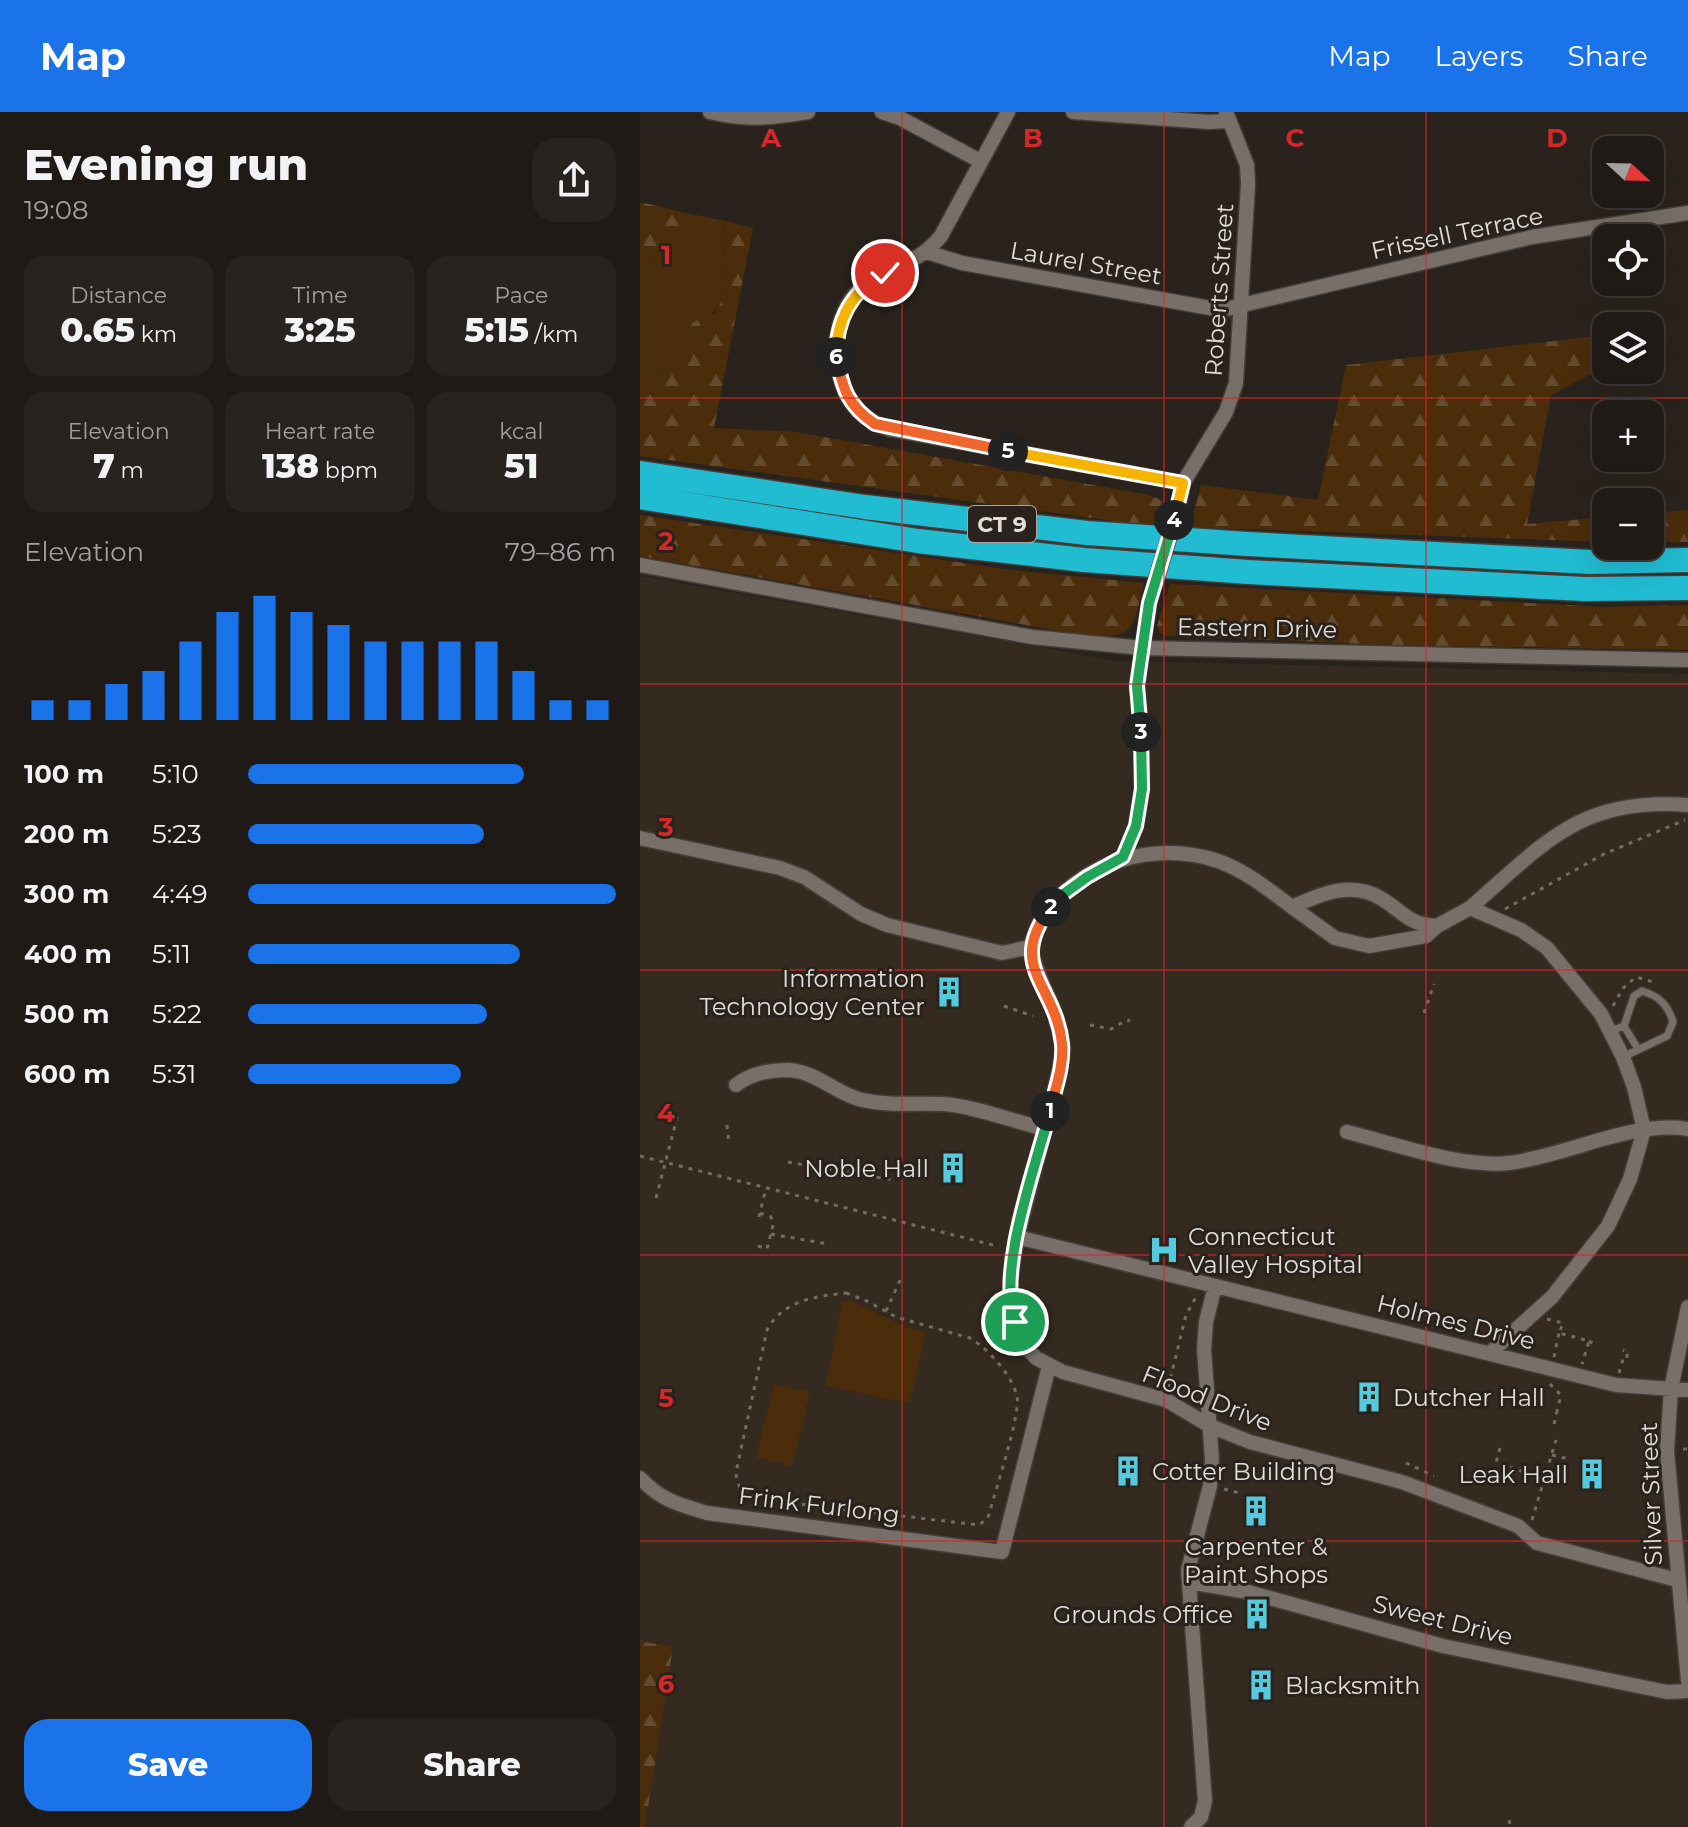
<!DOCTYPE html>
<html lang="en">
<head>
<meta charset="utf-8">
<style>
  :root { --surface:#201a16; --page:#28231f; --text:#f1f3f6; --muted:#a2a1a1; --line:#3d3835; --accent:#1a73e8 }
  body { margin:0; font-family:Montserrat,sans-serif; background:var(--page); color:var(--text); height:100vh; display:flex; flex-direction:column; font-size:30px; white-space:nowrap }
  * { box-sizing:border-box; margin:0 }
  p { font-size:26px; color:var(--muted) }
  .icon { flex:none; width:44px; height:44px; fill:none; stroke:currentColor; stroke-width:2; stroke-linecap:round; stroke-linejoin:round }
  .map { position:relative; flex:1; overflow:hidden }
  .panel { display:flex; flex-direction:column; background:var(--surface); width:640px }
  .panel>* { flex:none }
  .needle { width:52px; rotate:112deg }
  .controls { position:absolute; left:952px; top:24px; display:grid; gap:16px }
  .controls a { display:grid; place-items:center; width:72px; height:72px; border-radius:16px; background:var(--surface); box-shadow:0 8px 32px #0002,0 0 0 2px var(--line); font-size:40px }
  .pin { position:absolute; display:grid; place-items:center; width:68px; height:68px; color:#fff; margin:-34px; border:4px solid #fff; border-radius:50%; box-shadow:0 2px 8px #0007 }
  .km { position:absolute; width:40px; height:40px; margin:-20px; border-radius:50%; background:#222; color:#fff; font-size:22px; line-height:40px; text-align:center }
  .round { display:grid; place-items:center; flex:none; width:84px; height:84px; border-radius:24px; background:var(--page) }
  .head { display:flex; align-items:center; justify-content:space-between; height:136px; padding:0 24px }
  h1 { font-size:44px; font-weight:800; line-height:60px }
  .stats { display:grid; grid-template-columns:repeat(3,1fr); gap:12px; height:136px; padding:8px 24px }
  .stats div { display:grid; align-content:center; border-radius:20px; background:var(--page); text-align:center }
  .stats b { font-size:34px; font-weight:800 }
  .stats small { font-size:22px; font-weight:400 }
  .stats p { font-size:22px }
  .chart { height:224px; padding:16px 24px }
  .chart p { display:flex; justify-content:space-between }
  .chart svg { width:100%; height:144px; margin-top:8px; stroke:var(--accent); stroke-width:6 }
  .primary-button { display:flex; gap:16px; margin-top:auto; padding:16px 24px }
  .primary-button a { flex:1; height:92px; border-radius:24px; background:var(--accent); color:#fff; font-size:32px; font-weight:800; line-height:92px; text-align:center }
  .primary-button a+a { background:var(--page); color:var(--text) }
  ul { padding:0 24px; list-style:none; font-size:26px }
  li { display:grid; grid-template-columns:128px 96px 1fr; align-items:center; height:60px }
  li i { height:20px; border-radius:10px; background:var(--accent) }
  header { display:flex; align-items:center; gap:48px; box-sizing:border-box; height:112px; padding:0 40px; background:var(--accent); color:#fff }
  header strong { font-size:38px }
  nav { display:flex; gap:44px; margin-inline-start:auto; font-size:28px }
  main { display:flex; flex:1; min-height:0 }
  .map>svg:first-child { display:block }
</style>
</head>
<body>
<header>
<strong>Map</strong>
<nav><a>Map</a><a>Layers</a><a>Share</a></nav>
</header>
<main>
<section class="panel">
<div class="head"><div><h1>Evening run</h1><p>19:08</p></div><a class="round"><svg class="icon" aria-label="share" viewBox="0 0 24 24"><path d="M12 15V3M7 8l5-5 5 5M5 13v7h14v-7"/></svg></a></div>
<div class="stats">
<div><p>Distance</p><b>0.65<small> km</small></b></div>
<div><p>Time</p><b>3:25</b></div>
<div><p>Pace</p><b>5:15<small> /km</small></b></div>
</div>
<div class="stats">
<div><p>Elevation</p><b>7<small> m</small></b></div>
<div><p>Heart rate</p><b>138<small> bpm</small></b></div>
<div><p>kcal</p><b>51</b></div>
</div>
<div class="chart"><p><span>Elevation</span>79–86 m</p>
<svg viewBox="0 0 160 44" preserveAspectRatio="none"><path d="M5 44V38M15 44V38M25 44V33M35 44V29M45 44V20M55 44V11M65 44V6M75 44V11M85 44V15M95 44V20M105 44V20M115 44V20M125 44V20M135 44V29M145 44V38M155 44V38"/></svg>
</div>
<ul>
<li><b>100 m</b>5:10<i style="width:75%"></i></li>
<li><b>200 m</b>5:23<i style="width:64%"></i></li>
<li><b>300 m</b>4:49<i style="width:100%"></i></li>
<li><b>400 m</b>5:11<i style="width:74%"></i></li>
<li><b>500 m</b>5:22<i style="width:65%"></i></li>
<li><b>600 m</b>5:31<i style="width:58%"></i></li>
</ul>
<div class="primary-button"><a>Save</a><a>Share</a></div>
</section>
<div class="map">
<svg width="1048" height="1715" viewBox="0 0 1048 1715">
  <defs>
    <pattern id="forest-firs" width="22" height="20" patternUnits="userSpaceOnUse" patternTransform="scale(2)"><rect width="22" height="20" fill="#4b2d0b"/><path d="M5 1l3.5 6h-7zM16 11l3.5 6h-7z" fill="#654b2e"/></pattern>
  </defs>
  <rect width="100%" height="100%" fill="#2a231d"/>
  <path fill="#352a1f" d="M 0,464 L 477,549 L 1048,562 L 1048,1715 L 0,1715 Z"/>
  <path fill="#4b2d0b" d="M 42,100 L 85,109 L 81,190 C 71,207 52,216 45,234 L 52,246 C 42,264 18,256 0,254 L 0,153 L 38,137 Z
    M 210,1188 L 266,1215 L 286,1220 L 270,1291 L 186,1274 L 202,1191 Z
    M 134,1272 L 170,1280 L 152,1354 L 116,1345 Z"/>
  <path fill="url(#forest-firs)" d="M 0,90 L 42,100 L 39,137 L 0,153 Z
    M 85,109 L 113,116 L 74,316 L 156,320 L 509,383 L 526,390 L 521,409 L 510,414 L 0,344 L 0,254 C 18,256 42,264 52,246 L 45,234 L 52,211 L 75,201 L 81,190 Z
    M 966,223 L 966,254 L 911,283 L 887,412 L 966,405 L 966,430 L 550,415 L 561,373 L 678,388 L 706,253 Z
    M 1048,398 L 1048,430 L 1010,430 L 1010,401 Z
    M 0,403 L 371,458 L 504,471 C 491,521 497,526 442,523 L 0,444 Z
    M 530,472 L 966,495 L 1048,493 L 1048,538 L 753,533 L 526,524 L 520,521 L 517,514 Z
    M 0,1529 L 33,1535 L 5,1715 L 0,1715 Z"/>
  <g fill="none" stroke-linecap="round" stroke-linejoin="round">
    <g stroke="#443e39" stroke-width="10">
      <path id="lane" d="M 984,914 L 998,937
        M 971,919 L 984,914 L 994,884 L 1002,879 C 1019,884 1028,893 1033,910 L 1027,924 L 983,945"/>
    </g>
    <g stroke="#443e39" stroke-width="17">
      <path id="street" d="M 70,0 C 107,9 131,6 168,0
        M 242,0 L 260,6 L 340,49
        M 368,0 L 301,124 C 276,154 258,149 230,169 C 198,191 191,233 201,268 C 209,294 224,309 250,317 L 543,371
        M 433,0 L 569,10 L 588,9
        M 287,140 L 322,151 L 581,198 L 892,125 L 1048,101
        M 538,396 L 543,371 L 586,300 L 596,271 L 608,72 L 607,53 L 586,0
        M 0,453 L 392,525 L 502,536 L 1048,548
        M 0,726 L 140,756 L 164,765 L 221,802 L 247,813 L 362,841 L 390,835 C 394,826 397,815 402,807 C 438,749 516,728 578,749 C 606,759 629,778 652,795 C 681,782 712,768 742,787 C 765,801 767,812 797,814
        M 483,745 L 496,714 L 502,677 L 501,619 L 497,574 L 509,491
        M 652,795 L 695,826 L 729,834 L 786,824 L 797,814 L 830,796 L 881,818 L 907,836 L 961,902 L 983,945 L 994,975 L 1004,1018 L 990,1067 L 968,1114 L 912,1185 L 850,1241
        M 830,796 C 905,731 939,685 1048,693
        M 390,835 C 397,869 418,897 422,931 C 423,940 421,949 420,957 L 377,1125 L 370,1169 L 372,1201 L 382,1230 L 396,1246 L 423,1260 L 526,1288 L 570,1314 L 610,1330 L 762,1370 L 878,1414 L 897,1431 L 1037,1468
        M 96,973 C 111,961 129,958 148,958 C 176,959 196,982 222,988 C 249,994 276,991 302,992 C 330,993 376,1010 405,1017
        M 707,1020 C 756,1032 820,1056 869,1051 C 927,1044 993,1008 1048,1017
        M 377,1125 L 976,1273 L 1048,1278
        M 1048,1195 L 1031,1277 L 1027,1339 L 1048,1569
        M 0,1366 C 22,1389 38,1392 67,1401 L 362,1440 L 409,1254
        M 549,1470 L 608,1480 L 803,1534 L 1027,1580 L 1048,1579
        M 551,1715 L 561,1705 L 565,1689 L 548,1458 L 570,1374 L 572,1348 L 564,1237 L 566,1210 L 575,1174"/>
    </g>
    <g stroke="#443e39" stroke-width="27">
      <path id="highway" d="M 0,361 L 225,395 L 447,421 L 607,432 L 950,450 L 1048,448
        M 0,385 L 278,429 L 444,448 L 608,460 L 944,477 L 1048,476"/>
    </g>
    <path stroke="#726c67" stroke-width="3" stroke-dasharray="4 6" stroke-linecap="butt" d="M 865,797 L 964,742 L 1045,708
      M 364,894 L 393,904
      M 973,894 L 983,876 L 996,865 L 1013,870
      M 784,901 L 794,872
      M 450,913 L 471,917 L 487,908 L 490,909
      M 87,1013 L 89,1032
      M 0,1044 L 357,1134
      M 148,1050 L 253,1068
      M 16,1086 L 38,1002
      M 119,1105 L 126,1076
      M 131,1122 L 188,1132
      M 118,1134 L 127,1137 L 133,1113 L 131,1105 L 120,1101
      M 206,1181 L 227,1189 L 256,1205 L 330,1226 C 348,1237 372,1263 377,1284 C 381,1303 354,1382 348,1406 L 339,1413 L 117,1387 C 104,1381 96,1375 96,1360 L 127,1218 C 142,1189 176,1184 206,1181 Z
      M 246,1199 L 261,1166
      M 907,1207 L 923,1211 L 919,1221 L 949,1229 L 942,1252
      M 949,1229 L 956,1233
      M 914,1245 L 919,1221
      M 979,1261 L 983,1247 L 986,1248 L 988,1240 L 983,1238
      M 910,1272 L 921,1283 L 917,1299
      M 528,1276 L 546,1203 L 556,1185
      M 914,1312 L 917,1299 L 914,1299
      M 860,1336 L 856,1351 L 904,1366
      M 1043,1337 L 1048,1337
      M 912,1343 L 924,1346 L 924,1342
      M 766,1351 L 794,1364
      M 584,1377 L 603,1382
      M 892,1408 L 916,1328
      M 568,1440 L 588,1445
      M 869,1708 L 871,1715"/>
    <use href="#lane" stroke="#787068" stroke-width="7"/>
    <use href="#street" stroke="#787068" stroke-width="14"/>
    <use href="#highway" stroke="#21bbd2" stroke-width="24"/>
    <g stroke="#443e39" stroke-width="17" stroke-linecap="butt">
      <path id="street-bridge" d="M 509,491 L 538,396"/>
    </g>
    <use href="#street-bridge" stroke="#787068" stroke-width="14"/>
  </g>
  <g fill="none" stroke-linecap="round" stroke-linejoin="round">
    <g stroke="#fff" stroke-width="16">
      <path id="split-1" d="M 375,1210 C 357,1157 396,1054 410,999"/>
    </g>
    <g stroke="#fff" stroke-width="16">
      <path id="split-2" d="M 410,999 C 415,977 424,954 422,932 C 416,872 365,855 411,795"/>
    </g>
    <g stroke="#fff" stroke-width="16">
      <path id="split-3" d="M 411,795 L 418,786 L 447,765 L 483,745 L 496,714 L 502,677 L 501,620"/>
    </g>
    <g stroke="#fff" stroke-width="16">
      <path id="split-4" d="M 501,620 L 497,574 L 509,491 L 534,408"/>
    </g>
    <g stroke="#fff" stroke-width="16">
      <path id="split-5" d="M 368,339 L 543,371 L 534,408"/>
    </g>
    <g stroke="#fff" stroke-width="16">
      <path id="split-6" d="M 196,245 C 203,277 207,293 235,312 L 368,339"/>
    </g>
    <g stroke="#fff" stroke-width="16">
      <path id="split-7" d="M 196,245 C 196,208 212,178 245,161"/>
    </g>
    <use href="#split-1" stroke="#22a559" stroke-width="10"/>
    <use href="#split-2" stroke="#f0652b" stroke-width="10"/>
    <use href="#split-3" stroke="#22a559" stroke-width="10"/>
    <use href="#split-4" stroke="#22a559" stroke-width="10"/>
    <use href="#split-5" stroke="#f5b400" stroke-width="10"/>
    <use href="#split-6" stroke="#f0652b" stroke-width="10"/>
    <use href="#split-7" stroke="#f5b400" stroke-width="10"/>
  </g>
  <path fill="none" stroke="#d62828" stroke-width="2" stroke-opacity="0.55" d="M 262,0 L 262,1715M 524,0 L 524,1715M 786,0 L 786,1715M 0,286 L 1048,286M 0,572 L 1048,572M 0,858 L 1048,858M 0,1143 L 1048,1143M 0,1429 L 1048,1429"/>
  <defs>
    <g id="building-bare" transform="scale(2.4)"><path d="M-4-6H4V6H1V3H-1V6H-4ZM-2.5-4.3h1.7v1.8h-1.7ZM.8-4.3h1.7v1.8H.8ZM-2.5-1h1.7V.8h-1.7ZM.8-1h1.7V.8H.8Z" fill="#55cadf" stroke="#2a231d" stroke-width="2.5" paint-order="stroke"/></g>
    <g id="hospital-bare" transform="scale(2.4)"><path d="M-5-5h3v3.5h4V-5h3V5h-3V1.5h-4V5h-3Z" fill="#55cadf" stroke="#2a231d" stroke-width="2.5" paint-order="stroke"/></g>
  </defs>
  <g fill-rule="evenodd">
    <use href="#building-bare" x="309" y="880"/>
    <use href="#building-bare" x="313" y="1056"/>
    <use href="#hospital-bare" x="524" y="1138"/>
    <use href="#building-bare" x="729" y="1285"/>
    <use href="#building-bare" x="488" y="1359"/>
    <use href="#building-bare" x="952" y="1362"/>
    <use href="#building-bare" x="616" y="1399"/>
    <use href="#building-bare" x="617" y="1502"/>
    <use href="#building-bare" x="621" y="1573"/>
  </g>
  <g text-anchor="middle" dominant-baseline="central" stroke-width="6" stroke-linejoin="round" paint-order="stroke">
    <rect fill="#2a231d" stroke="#aaa5a0" stroke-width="2" x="328" y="394" width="68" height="36" rx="6"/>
    <g font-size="22" font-weight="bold" fill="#e1ddd8">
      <text x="362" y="412">CT 9</text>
    </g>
    <g font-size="24" fill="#e1ddd8" stroke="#2a231d">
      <text transform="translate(817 121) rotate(-12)">Frissell Terrace</text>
      <text transform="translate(446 151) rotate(10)">Laurel Street</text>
      <text transform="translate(579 178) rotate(-86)">Roberts Street</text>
      <text transform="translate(617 516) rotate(1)">Eastern Drive</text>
      <text transform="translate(816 1210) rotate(14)">Holmes Drive</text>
      <text transform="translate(567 1286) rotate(22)">Flood Drive</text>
      <text transform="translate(1011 1382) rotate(-92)">Silver Street</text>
      <text transform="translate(179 1393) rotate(7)">Frink Furlong</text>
      <text transform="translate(803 1508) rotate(14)">Sweet Drive</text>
    </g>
    <g font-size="24" fill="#e1ddd8" stroke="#2a231d" text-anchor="end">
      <text x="285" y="866">Information<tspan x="285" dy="28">Technology Center</tspan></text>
      <text x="289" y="1056">Noble Hall</text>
      <text x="548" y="1124" text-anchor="start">Connecticut<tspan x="548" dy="28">Valley Hospital</tspan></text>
      <text x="753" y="1285" text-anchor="start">Dutcher Hall</text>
      <text x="512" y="1359" text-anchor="start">Cotter Building</text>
      <text x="928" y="1362">Leak Hall</text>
      <text x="616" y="1434" text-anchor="middle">Carpenter &amp;<tspan x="616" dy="28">Paint Shops</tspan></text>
      <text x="593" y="1502">Grounds Office</text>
      <text x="645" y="1573" text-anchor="start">Blacksmith</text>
    </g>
  </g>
  <g font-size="26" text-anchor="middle" font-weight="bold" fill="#d62828" stroke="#2a231d" stroke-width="6" stroke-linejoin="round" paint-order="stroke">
    <text x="131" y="35">A</text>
    <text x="393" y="35">B</text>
    <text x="655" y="35">C</text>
    <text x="917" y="35">D</text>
    <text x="26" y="152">1</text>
    <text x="26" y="438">2</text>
    <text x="26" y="724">3</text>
    <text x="26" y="1010">4</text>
    <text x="26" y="1295">5</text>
    <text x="26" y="1581">6</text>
  </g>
</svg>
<div class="controls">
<a><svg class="needle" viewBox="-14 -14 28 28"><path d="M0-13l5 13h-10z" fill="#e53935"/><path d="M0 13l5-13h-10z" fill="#a2a1a1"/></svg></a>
<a><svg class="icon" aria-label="locate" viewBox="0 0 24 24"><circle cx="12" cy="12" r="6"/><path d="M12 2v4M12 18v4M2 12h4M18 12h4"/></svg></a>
<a><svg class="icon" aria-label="layers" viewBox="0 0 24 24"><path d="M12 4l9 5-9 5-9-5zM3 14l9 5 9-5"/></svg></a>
<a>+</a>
<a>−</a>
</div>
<div class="pin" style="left:375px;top:1210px;background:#1e9e55"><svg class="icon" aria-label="arrive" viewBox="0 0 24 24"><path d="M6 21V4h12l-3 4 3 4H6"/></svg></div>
<div class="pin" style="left:245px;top:161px;background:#d93025"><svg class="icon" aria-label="check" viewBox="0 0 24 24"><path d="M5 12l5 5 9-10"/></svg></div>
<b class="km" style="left:410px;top:999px">1</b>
<b class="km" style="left:411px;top:795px">2</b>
<b class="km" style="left:501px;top:620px">3</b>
<b class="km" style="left:534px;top:408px">4</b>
<b class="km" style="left:368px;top:339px">5</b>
<b class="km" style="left:196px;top:245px">6</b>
</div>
</main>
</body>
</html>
